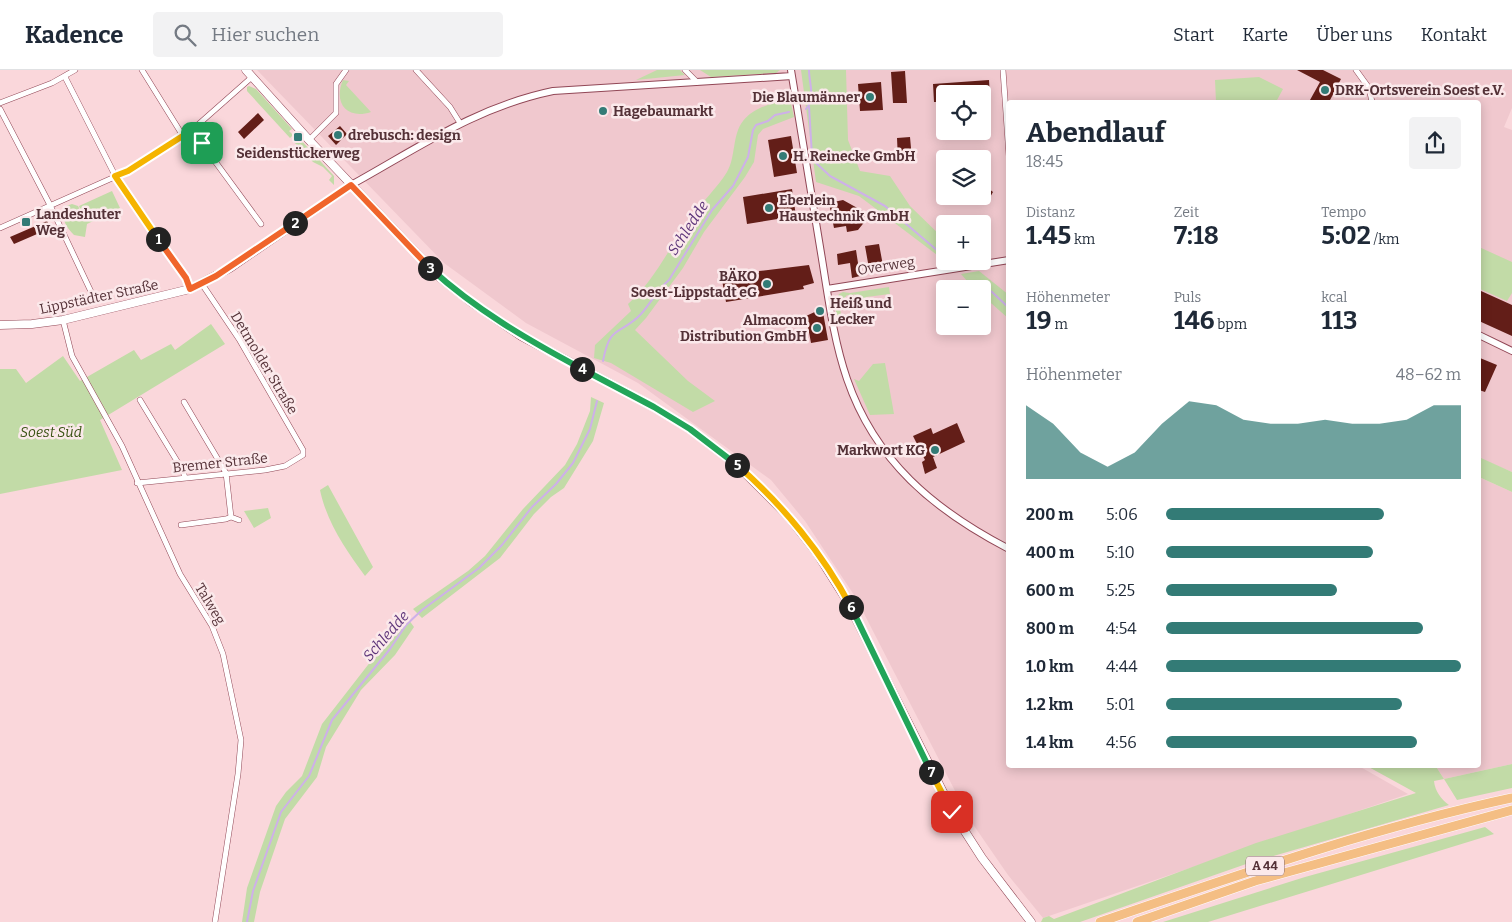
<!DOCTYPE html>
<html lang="de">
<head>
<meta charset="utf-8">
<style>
  :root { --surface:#fff; --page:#f2f2f3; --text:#1f2937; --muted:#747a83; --line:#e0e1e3; --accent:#337b76 }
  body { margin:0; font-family:Bitter,serif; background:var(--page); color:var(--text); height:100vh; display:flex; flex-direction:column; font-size:19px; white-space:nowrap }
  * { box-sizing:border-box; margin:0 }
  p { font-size:16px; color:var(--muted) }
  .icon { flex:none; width:28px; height:28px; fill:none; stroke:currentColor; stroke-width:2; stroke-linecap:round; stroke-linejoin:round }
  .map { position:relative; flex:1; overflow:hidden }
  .details { position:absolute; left:1006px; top:30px; width:475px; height:668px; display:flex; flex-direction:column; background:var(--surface); border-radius:5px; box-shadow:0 2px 12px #0003 }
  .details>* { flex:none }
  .fabs { position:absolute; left:936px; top:15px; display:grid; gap:10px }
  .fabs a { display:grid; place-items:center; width:55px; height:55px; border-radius:5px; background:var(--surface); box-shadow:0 2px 12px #0003; font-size:25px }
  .pin { position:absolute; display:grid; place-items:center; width:42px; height:42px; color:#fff; margin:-21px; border-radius:10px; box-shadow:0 2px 8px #0006 }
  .km { position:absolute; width:25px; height:25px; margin:-12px; border-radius:50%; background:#222; color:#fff; font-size:14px; line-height:25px; text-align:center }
  .round { display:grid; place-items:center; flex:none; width:52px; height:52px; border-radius:5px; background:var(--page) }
  .overview { display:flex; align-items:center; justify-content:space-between; height:85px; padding:0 20px }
  h1 { font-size:28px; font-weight:700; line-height:38px }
  .figures { display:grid; grid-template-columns:repeat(3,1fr); gap:8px; height:85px; padding:5px 20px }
  .figures div { display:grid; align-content:center }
  .figures b { font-size:25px; font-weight:700 }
  .figures small { font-size:14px; font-weight:400 }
  .figures p { font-size:14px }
  .chart { height:140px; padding:10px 20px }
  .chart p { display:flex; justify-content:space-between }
  .chart svg { width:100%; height:90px; margin-top:5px; fill:var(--accent); opacity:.7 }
  ul { padding:0 20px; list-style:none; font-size:16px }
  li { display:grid; grid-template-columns:80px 60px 1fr; align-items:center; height:38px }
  li i { height:12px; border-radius:6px; background:var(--accent) }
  header { display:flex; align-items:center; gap:30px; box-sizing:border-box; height:70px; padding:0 25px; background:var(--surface); border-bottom:1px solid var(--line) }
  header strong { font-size:24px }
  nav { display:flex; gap:28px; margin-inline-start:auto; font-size:18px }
  .search { width:350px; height:45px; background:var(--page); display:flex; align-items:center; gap:12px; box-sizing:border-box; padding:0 18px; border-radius:5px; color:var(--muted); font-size:19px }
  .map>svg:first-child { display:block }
</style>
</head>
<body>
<header>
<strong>Kadence</strong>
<div class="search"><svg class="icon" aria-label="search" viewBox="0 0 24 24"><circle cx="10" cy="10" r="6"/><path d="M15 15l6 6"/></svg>Hier suchen</div>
<nav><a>Start</a><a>Karte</a><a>Über uns</a><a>Kontakt</a></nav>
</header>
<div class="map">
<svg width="1512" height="852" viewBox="0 0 1512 852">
  <rect width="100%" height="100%" fill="#fad7db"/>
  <path fill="#f0c8ce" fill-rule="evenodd" d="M 257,0 L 1512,0 L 1512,38 L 1504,57 L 1512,60 L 1512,402 L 1481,389 L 1479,392 L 1479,32 L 1009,32 L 1009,695 L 1357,695 L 1408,724 L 1043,848 L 1008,805 L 970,750 L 856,528 L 805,451 L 771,410 L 638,313 L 526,253 L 444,193 ZM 945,24 L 982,24 L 982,61 L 945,61 ZM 945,89 L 982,89 L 982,126 L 945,126 ZM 945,154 L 982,154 L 982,191 L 945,191 ZM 945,219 L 982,219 L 982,256 L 945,256 Z
    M 1479,407 L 1512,422 L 1512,694 L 1444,709 L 1435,695 L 1479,695 Z"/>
  <path fill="#c2dba7" d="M 657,0 L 680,0 L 685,5 L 636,10 Z
    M 700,0 L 780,0 L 776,3 L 711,7 Z
    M 801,0 L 846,0 L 848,70 L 860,101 L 890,106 L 910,136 L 945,170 L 945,191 L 859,126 L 816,112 Z
    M 1259,7 L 1283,19 L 1276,32 L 1216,32 L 1215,10 Z
    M 343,10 L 349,11 L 346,15 L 371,42 C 347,50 333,33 343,10 Z
    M 249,16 L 256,19 L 292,59 L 289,61 L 293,65 L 290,68 L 247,21 L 247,17 Z
    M 790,29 L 794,47 L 763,59 L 758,65 L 754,92 L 745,107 L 704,162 L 683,198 L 646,248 L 635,260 L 688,311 L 715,331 L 693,342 L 611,293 L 594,288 L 595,275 L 631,241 L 628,234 C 655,210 670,176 691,147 C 702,132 717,118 727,102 C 736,87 732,65 743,51 C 754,37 773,33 790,29 Z
    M 299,68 L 334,106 L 334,115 L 329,110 L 332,106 L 323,97 L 313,92 L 294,72 Z
    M 112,121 L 120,138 L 87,154 L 85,167 L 74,165 C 66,157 60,148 66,136 L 72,134 L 78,136 L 84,148 L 79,136 Z
    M 1479,177 L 1512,192 L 1512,223 L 1507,231 L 1480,219 Z
    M 979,201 L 1009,225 L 1009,249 L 983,226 L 982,219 L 974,219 L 961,204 Z
    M 889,217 L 890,224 L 866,227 L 866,232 L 854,224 L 851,227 L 847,225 L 840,234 L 844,238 L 840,239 L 843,255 L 837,252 L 835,234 L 839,224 L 843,222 L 850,223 Z
    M 211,254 L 225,274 L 100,350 L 122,400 L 0,424 L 0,299 L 16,299 L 26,313 L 63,286 L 80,311 L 134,280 L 141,290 L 171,274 L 175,280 Z
    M 885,293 L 894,344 L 870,345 L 854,309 L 859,311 L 873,294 Z
    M 591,327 L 604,333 L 593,371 L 564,418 L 551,427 L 534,444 L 500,488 L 422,548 L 413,539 L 468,501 L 485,486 L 523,439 L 565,395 L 577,374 L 590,341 Z
    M 1481,388 L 1512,402 L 1512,422 L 1479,407 Z
    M 328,415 L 373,497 L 365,506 C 346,480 327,453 320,420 Z
    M 268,438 L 271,448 L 254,458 L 244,441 Z
    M 406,546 L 414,557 L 395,585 L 361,620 L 326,677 L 317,707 L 285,749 L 260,822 L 254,852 L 242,852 L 247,818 L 276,736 L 286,722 L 302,706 L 322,654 Z
    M 1512,694 L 1512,718 L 1457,730 L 1444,709 L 1434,711 C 1435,721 1441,729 1449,735 L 1249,793 L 1080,852 L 1041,852 L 1043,848 L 1049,846 L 1054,849 L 1256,773 L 1416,723 L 1365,695 L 1435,695 L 1444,709 Z
    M 1485,757 L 1494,764 L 1208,852 L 1163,852 L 1305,807 Z"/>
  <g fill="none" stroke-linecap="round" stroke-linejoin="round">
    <path stroke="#ceb0e9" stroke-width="2" d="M 809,36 L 812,86 L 815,92 L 830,106 L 885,136 L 945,187
      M 806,39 C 816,27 809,14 809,0
      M 975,211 L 992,222 L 1009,238
      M 603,291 C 610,253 620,266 641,244 C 651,233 657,220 669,210 L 712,140 L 733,116 L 748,87 L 753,60 L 756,55 L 768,51 L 775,45 L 789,42
      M 247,852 L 253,821 L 281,742 L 309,706 L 332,650 L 390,579 L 406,555 L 422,540 L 479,498 L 502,475 L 532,437 L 556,414 L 573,393 L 590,359 L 597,331"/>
  </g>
  <path fill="#631e18" d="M 1297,0 L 1323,0 L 1341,9 L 1329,32 L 1310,30 L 1320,12 Z
    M 905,1 L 907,33 L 893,33 L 891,2 Z
    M 989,10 L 990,28 L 982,29 L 982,24 L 945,24 L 945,32 L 934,32 L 933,14 Z
    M 881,12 L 883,40 L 860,41 L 858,14 Z
    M 258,43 L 264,50 L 244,69 L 238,62 Z
    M 340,56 L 347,64 L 336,75 L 328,66 Z
    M 791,66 L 797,103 L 774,107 L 768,70 Z
    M 910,67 L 912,89 L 898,90 L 897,68 Z
    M 982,106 L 988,111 L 989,119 L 993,122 L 989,129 L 984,129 Z
    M 792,119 L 796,146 L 747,154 L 743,127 Z
    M 843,130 L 870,145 L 858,160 L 847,162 L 846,156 L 834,158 L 829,133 Z
    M 47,151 L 51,158 L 14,174 L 10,167 Z
    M 879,174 L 884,201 L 870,204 L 865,176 Z
    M 856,180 L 860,206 L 852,208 L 850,193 L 838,195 L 837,184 Z
    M 809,195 L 814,213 L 803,216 L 804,219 L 726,232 L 722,210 L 759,203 L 759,201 Z
    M 1481,221 L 1512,235 L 1512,266 L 1479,251 L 1479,227 Z
    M 822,237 L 828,270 L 811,273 L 806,246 L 819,240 L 821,242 Z
    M 1480,288 L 1497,295 L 1485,322 L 1479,320 Z
    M 957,353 L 965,372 L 933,387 L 937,398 L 925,404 L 922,392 L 925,390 L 913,366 L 931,358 L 933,364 Z"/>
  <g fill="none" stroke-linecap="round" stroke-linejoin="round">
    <g stroke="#914756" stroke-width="6">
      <path id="minor" d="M 142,0 L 183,66
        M 416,0 L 450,37 L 460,53
        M 685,0 L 697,12
        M 1003,0 L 1009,86
        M 1356,0 L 1369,18 L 1372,32
        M 65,7 L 122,119 L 186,208 L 190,219
        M 0,33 L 52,13 L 75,0
        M 0,39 L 50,135 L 94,228
        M 192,60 L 261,154
        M 309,70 L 336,43 L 336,14 L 346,0
        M 0,158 L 128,101 L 192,60 L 252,7
        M 63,250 L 72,286 L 122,376 L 180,504 L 212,556 L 223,584 L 241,670 L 238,704 L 215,852
        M 140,330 L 183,401 L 185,408
        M 184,332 L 226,403 L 231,447
        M 137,413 L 265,400 L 285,396 L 303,385 L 303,380 L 239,269 L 202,214
        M 181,455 L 226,449 L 231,447 L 239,450"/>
    </g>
    <g stroke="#914756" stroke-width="8">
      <path id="tertiary" d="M 791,0 C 801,61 811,122 821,183 C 828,225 833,268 847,309 C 875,391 934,440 1009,479
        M 351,115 C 418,78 476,37 553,21 L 792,6
        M 827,219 L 1009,190
        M 1479,265 L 1512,281"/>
    </g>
    <g stroke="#914756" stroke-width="9">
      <path id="secondary" d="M 246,0 L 309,70 L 438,206 L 471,232 L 521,266 L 654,337 L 690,359 L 739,397 L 788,446 L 817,483 L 846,529 L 955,746 L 982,788 L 1031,852
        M 0,255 L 32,254 L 63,250 L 190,219 L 230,198 L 351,115"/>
    </g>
    <g stroke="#fff" stroke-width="10">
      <path id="motorway" d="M 1100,852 C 1235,806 1372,758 1512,728
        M 1137,852 L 1255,811 L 1512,740"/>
    </g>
    <use href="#minor" stroke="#fff" stroke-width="5"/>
    <use href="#tertiary" stroke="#fff" stroke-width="6"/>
    <use href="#secondary" stroke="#fff" stroke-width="8"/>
    <use href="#motorway" stroke="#f4be84" stroke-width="9"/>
  </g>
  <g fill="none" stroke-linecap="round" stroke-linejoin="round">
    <g stroke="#fff" stroke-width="10">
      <path id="split-1" d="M 158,169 L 115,106 L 128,101 L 192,60 L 202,73"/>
    </g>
    <g stroke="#fff" stroke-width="10">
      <path id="split-2" d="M 158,169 L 186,208 L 190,219 L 216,206 L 295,153"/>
    </g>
    <g stroke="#fff" stroke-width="10">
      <path id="split-3" d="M 295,153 L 351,115 L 430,198"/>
    </g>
    <g stroke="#fff" stroke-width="10">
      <path id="split-4" d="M 430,198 C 476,240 528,270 582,299"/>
    </g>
    <g stroke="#fff" stroke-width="10">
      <path id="split-5" d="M 582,299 L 654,337 L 690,359 L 737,395"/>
    </g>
    <g stroke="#fff" stroke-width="10">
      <path id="split-6" d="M 737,395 C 782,434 823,484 851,537"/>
    </g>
    <g stroke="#fff" stroke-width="10">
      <path id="split-7" d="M 851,537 L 931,702"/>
    </g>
    <g stroke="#fff" stroke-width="10">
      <path id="split-8" d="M 931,702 L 952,742"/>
    </g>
    <use href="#split-1" stroke="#f5b400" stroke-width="6"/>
    <use href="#split-2" stroke="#f0652b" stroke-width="6"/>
    <use href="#split-3" stroke="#f0652b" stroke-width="6"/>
    <use href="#split-4" stroke="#22a559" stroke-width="6"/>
    <use href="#split-5" stroke="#22a559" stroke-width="6"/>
    <use href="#split-6" stroke="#f5b400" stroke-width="6"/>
    <use href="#split-7" stroke="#22a559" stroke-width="6"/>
    <use href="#split-8" stroke="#f5b400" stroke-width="6"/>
  </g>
  <g fill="#337b76" stroke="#fbe9eb" stroke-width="2">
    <circle cx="1325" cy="20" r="5"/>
    <circle cx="870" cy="27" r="5"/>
    <circle cx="603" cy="41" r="5"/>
    <circle cx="338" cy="65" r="5"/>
    <rect x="293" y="62" width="10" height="10" rx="2.5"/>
    <circle cx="783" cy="86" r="5"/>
    <circle cx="769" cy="138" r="5"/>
    <rect x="21" y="147" width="10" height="10" rx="2.5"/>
    <circle cx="767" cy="214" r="5"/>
    <circle cx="820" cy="241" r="5"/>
    <circle cx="817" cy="258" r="5"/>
    <circle cx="935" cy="380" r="5"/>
  </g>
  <g text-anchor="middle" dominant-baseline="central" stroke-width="5" stroke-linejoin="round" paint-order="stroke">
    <rect fill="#fbe9eb" stroke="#86686d" stroke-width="1" x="1246" y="786.5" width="38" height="19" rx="4"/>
    <g font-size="12" font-weight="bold" fill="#543137">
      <text x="1265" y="796">A 44</text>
    </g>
    <g font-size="14" font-weight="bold" fill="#543137" stroke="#fbe9eb" text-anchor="start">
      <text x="1335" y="20">DRK-Ortsverein Soest e.V.</text>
      <text x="860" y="27" text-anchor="end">Die Blaumänner</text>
      <text x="613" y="41">Hagebaumarkt</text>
      <text x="348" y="65">drebusch: design</text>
      <text x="298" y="83" text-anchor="middle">Seidenstückerweg</text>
      <text x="793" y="86">H. Reinecke GmbH</text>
      <text x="779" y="130">Eberlein<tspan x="779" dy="16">Haustechnik GmbH</tspan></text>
      <text x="36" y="144">Landeshuter<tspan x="36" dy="16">Weg</tspan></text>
      <text x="757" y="206" text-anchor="end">BÄKO<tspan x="757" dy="16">Soest-Lippstadt eG</tspan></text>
      <text x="830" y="233">Heiß und<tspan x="830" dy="16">Lecker</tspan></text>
      <text x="807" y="250" text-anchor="end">Almacom<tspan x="807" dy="16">Distribution GmbH</tspan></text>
      <text x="925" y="380" text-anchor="end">Markwort KG</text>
    </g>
    <g font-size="14" fill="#543137" stroke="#fbe9eb">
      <text transform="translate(886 196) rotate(-9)">Overweg</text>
      <text transform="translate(99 227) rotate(-12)">Lippstädter Straße</text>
      <text transform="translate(264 293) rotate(59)">Detmolder Straße</text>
      <text transform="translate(220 393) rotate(-6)">Bremer Straße</text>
      <text transform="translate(210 534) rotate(59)">Talweg</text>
    </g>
    <g font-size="14" font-style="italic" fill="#3a5314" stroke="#fbe9eb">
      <text x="51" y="362">Soest Süd</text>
    </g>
    <g font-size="15" font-style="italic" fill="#5d357a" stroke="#fbe9eb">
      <text transform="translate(688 158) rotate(-57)">Schledde</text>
      <text transform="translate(386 566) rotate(-49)">Schledde</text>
    </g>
  </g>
</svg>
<div class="fabs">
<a><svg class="icon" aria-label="locate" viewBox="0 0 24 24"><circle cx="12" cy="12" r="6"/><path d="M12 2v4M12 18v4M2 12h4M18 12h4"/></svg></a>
<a><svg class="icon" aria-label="layers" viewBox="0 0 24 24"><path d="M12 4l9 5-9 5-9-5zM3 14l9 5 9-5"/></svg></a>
<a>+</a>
<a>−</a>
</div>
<div class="pin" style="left:202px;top:73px;background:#1e9e55"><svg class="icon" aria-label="arrive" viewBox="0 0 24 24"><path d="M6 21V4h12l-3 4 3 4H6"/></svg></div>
<div class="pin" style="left:952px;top:742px;background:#d93025"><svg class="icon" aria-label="check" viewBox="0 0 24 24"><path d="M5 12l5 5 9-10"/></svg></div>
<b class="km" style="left:158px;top:169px">1</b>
<b class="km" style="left:295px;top:153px">2</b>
<b class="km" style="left:430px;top:198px">3</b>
<b class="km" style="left:582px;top:299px">4</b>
<b class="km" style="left:737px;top:395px">5</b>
<b class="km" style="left:851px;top:537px">6</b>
<b class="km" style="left:931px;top:702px">7</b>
<section class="details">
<div class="overview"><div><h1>Abendlauf</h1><p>18:45</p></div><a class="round"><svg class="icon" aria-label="share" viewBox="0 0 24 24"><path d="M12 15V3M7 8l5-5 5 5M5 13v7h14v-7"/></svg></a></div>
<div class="figures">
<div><p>Distanz</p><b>1.45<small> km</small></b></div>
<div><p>Zeit</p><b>7:18</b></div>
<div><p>Tempo</p><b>5:02<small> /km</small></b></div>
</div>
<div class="figures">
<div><p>Höhenmeter</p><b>19<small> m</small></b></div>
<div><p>Puls</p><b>146<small> bpm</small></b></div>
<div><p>kcal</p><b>113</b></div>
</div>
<div class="chart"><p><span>Höhenmeter</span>48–62 m</p>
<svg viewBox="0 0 160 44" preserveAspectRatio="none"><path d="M0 44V8L10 17L20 31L30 38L40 31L50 17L60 6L70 8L80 15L90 17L100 17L110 15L120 17L130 17L140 15L150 8L160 8V44z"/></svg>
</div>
<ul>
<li><b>200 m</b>5:06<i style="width:74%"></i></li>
<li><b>400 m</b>5:10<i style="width:70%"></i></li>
<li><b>600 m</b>5:25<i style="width:58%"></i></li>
<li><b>800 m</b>4:54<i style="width:87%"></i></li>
<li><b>1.0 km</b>4:44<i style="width:100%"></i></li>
<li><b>1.2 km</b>5:01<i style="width:80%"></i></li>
<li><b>1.4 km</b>4:56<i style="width:85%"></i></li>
</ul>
</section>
</div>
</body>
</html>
